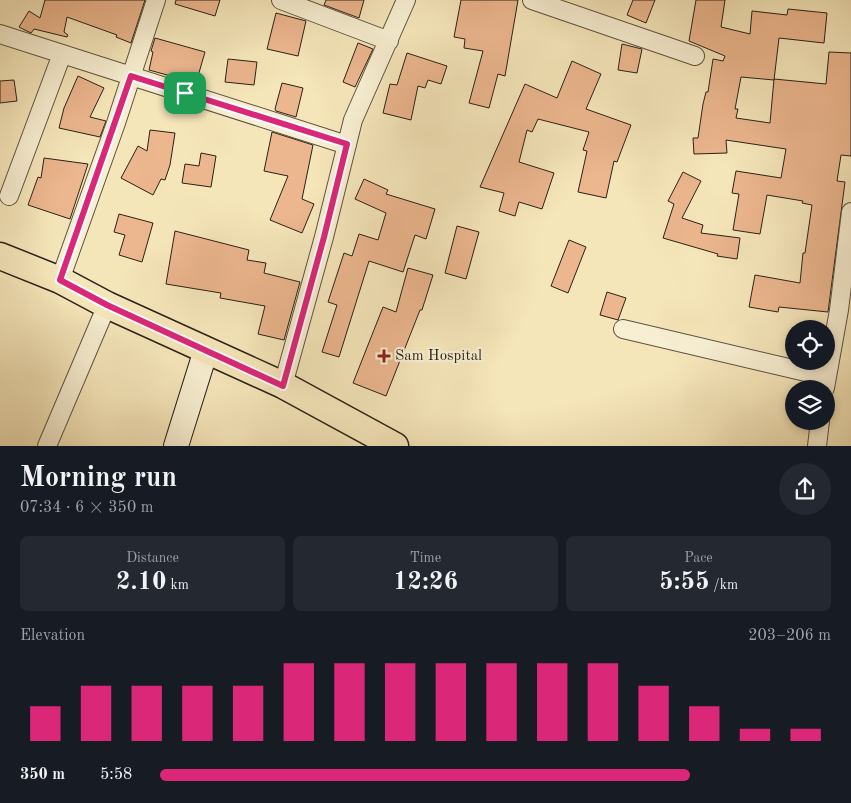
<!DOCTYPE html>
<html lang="en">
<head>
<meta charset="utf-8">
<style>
  :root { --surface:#171b24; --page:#242831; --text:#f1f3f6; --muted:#9ea1a6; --accent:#db2777 }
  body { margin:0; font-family:"Old Standard TT",serif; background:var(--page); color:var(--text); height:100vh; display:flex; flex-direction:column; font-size:19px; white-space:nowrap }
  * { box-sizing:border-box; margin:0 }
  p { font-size:16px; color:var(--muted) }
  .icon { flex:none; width:28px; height:28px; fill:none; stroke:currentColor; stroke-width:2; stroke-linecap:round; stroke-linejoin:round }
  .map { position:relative; height:446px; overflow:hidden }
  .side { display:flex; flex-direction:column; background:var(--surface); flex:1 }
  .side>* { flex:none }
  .fabs { position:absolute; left:785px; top:320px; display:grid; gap:10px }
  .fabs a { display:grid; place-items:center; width:50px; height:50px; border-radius:50%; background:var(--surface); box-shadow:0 2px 8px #0003; font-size:25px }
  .pin { position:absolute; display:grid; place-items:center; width:42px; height:42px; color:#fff; margin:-21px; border-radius:10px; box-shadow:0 2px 8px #0006 }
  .round { display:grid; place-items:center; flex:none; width:52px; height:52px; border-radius:26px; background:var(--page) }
  .headline { display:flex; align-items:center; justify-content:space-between; height:85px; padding:0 20px }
  h1 { font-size:28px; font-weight:600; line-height:38px }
  .metrics { display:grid; grid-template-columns:repeat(3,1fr); gap:8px; height:85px; padding:5px 20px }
  .metrics div { display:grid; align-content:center; border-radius:8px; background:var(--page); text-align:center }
  .metrics b { font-size:25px; font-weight:600 }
  .metrics small { font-size:14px; font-weight:400 }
  .metrics p { font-size:14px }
  .chart { height:140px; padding:10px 20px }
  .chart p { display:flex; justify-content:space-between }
  .chart svg { width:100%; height:90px; margin-top:5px; stroke:var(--accent); stroke-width:6 }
  ul { padding:0 20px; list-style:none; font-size:16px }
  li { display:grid; grid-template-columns:80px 60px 1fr; align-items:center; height:38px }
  li i { height:12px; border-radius:6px; background:var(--accent) }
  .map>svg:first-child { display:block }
</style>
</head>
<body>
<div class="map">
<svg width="851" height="446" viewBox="0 0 851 446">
  <rect width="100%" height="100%" fill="#f5e6ba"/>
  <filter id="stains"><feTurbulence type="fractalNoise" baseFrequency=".004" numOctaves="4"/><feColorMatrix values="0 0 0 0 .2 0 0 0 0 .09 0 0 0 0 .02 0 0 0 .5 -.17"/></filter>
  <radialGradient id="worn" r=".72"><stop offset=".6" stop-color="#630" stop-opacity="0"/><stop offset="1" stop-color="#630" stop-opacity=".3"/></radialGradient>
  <path fill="#ecb68e" stroke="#2a2117" d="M 45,0 L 145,0 L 131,43 L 116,37 L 117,35 L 67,17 L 64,32 L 68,35 L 67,37 L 34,29 L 31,33 L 19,27 L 29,11 L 40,18 Z
    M 176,0 L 220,0 L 215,16 L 175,4 Z
    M 326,0 L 364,0 L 359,18 L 324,5 Z
    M 461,0 L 518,0 L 505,76 L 498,74 L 489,108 L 469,103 L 483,51 L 464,48 L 465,39 L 454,37 Z
    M 633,0 L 655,0 L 646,23 L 627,15 Z
    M 696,0 L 725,0 L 721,27 L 750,34 L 752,11 L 787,15 L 788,9 L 827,13 L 824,43 L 779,38 L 774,80 L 741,77 L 735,109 L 738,109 L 736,118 L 770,123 L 774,79 L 826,84 L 829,52 L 851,53 L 851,156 L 841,155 L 837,181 L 845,182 L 828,312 L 779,307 L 778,312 L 749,307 L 755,275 L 800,283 L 803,253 L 805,253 L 812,205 L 802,203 L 803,201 L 767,195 L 760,234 L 733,230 L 739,194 L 732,193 L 736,171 L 781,178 L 786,149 L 726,140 L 727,153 L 694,154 L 693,138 L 698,138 L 703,104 L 706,92 L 708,92 L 713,59 L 723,61 L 725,56 L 689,41 Z
    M 276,13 L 306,21 L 298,56 L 267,49 Z
    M 155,38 L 205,52 L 196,83 L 149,70 L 153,52 L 151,51 Z
    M 358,43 L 373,49 L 355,87 L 343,82 Z
    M 622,44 L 642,49 L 637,73 L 618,70 Z
    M 407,53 L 447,66 L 441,84 L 428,80 L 425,88 L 418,86 L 411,120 L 383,113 L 390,84 L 397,85 Z
    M 228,59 L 257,62 L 254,85 L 225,82 Z
    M 572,61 L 601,74 L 586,109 L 631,125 L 617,162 L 614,161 L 606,198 L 578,192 L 587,151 L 583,150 L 589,132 L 538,119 L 532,132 L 527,130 L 519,162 L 554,173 L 542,209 L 519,202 L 515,216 L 499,211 L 504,193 L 480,187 L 525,84 L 557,98 Z
    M 78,76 L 104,88 L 90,117 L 106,121 L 100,137 L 59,128 L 64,108 Z
    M 14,80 L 17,101 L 0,103 L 0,81 Z
    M 282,83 L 303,88 L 296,117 L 276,111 L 275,109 Z
    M 150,130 L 175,133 L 170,165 L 165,180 L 161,179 L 153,195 L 121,178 L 138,146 L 147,151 Z
    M 272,132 L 313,145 L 302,199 L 314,204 L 302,233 L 270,220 L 288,176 L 264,171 Z
    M 201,153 L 216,156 L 211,187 L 182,183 L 185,164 L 199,166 Z
    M 44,158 L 88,164 L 70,219 L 28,205 L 38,177 L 41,178 Z
    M 683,172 L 701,181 L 682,218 L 703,225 L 701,233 L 740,238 L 737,259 L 717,256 L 718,254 L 663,238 L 674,204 L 668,201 Z
    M 364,179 L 388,190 L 386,194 L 435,209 L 426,239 L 415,235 L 403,272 L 369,261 L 339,357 L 322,352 L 337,305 L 328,302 L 344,253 L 352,256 L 359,234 L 378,240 L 386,213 L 355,199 Z
    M 119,214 L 153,223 L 142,262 L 119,255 L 125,235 L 114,232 Z
    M 457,226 L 479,232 L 466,279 L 445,273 Z
    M 175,231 L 249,250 L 247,260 L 266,263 L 264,273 L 300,282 L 284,340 L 258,334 L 265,306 L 220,298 L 221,293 L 166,284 Z
    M 569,240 L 586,247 L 568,293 L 551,286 Z
    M 408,268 L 433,275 L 422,310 L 420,310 L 386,396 L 353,383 L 383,307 L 396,312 Z
    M 607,292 L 626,298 L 618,320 L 600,315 Z"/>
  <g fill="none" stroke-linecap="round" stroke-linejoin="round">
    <g stroke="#5d5240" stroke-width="20">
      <path id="street" d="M 281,0 L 389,41
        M 532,0 L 695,56
        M 0,34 L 347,145
        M 9,196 L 62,54
        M 60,280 L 116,123 L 156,0
        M 623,329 L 827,377
        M 283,385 L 324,237 L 353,120 L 406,0
        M 825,388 L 839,310 L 851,212
        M 47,446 L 107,305
        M 817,446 L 820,421"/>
    </g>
    <g stroke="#2a2117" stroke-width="26">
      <path id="secondary" d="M 176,446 L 206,350"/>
    </g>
    <g stroke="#2a2117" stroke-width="29">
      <path id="primary" d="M 0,256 L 60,280 L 107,305 L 283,385 L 395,446"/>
    </g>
    <use href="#street" stroke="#f8efd2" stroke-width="18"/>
    <use href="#secondary" stroke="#f8efd2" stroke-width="24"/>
    <use href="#primary" stroke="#f5e6ba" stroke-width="26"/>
  </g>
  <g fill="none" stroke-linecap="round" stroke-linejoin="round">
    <g stroke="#fff" stroke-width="10">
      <path id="route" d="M 131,76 L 347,144 L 324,237 L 283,386 L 107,305 L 60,280 Z"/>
    </g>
    <use href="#route" stroke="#db2777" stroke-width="6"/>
  </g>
  <path fill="#8f2418" stroke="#f8efd2" stroke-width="2" d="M381.5 348.5h5v5h5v5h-5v5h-5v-5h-5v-5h5z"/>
  <g text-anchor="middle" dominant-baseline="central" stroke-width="4" stroke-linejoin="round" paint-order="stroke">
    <g font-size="15" fill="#2a2117" stroke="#f8efd2" text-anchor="start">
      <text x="395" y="356">Sam Hospital</text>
    </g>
  </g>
  <rect width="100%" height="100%" filter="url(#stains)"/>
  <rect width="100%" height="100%" fill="url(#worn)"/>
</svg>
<div class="fabs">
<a><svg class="icon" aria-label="locate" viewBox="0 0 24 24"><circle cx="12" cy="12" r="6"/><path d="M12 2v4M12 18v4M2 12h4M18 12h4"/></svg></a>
<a><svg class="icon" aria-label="layers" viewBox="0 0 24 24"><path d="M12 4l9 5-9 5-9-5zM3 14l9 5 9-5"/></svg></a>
</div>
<div class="pin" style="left:185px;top:93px;background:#1e9e55"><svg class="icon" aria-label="arrive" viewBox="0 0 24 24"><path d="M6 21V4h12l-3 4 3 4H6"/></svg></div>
</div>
<section class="side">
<div class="headline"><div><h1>Morning run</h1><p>07:34 · 6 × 350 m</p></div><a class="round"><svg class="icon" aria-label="share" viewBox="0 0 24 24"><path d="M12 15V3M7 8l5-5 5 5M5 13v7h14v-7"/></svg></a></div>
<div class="metrics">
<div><p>Distance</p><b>2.10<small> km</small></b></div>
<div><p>Time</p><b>12:26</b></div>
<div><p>Pace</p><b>5:55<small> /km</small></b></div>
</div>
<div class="chart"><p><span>Elevation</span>203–206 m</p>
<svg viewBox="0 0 160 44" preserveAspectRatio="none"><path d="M5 44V27M15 44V17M25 44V17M35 44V17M45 44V17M55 44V6M65 44V6M75 44V6M85 44V6M95 44V6M105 44V6M115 44V6M125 44V17M135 44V27M145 44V38M155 44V38"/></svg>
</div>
<ul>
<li><b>350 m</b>5:58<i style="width:79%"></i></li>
</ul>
</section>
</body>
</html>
